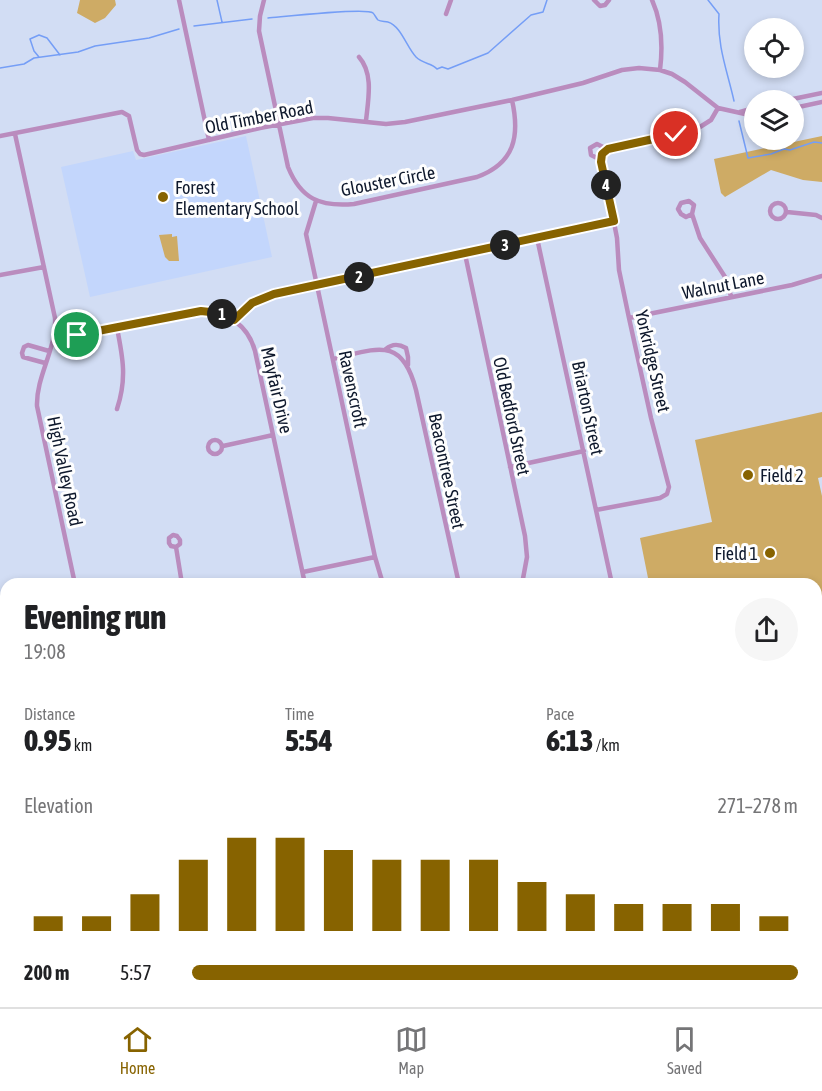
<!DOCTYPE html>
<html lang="en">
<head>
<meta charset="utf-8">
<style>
  :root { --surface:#fff; --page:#f6f6f6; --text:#202124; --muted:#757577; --line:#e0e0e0; --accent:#876300 }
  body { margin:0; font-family:"Asap Condensed",sans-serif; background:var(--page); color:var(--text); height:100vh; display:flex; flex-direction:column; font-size:22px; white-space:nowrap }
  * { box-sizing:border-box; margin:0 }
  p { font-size:20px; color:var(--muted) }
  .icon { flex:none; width:33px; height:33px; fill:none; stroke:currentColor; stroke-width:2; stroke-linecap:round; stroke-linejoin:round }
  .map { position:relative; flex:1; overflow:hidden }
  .details { position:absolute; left:0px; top:578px; width:822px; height:430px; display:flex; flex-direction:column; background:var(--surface); border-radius:18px 18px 0 0; box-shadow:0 3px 9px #0003 }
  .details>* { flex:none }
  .fabs { position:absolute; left:744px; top:18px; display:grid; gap:12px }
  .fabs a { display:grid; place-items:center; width:60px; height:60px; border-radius:50%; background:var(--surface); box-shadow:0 3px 9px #0003; font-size:30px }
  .pin { position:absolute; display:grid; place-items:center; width:51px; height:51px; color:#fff; margin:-26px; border:3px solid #fff; border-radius:50%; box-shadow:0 2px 6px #0007 }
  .km { position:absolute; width:30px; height:30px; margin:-15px; border-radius:50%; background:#222; color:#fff; font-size:16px; line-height:30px; text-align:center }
  .round { display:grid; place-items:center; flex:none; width:63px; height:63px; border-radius:32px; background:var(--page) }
  .head { display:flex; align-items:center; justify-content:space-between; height:102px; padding:0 24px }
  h1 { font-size:33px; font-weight:800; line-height:45px }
  .stats { display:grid; grid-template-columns:repeat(3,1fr); gap:9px; height:102px; padding:6px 24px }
  .stats div { display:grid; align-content:center }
  .stats b { font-size:30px; font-weight:800 }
  .stats small { font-size:16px; font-weight:400 }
  .stats p { font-size:16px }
  .chart { height:168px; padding:12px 24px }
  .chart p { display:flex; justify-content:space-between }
  .chart svg { width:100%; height:108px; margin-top:6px; stroke:var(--accent); stroke-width:6 }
  ul { padding:0 24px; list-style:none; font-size:20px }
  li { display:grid; grid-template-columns:96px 72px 1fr; align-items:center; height:45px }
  li i { height:15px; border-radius:8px; background:var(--accent) }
  .menu { display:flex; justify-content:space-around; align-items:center; height:84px; border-top:2px solid var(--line); background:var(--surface); font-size:16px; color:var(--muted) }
  .menu a { display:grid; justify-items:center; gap:3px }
  .menu .active { color:var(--accent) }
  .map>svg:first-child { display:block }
</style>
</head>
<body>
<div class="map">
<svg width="822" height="1007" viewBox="0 0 822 1007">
  <rect width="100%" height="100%" fill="#d2ddf4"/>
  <path fill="#c3d6fc" d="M 246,136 L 272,257 L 90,297 L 61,167 L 133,151 L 136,160 Z"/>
  <path fill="#ceab65" d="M 80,0 L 115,0 L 116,5 L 105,18 L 95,23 L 77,13 Z
    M 822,136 L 822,182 L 803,180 L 771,170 L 725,197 L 721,193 L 714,159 Z
    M 172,234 L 172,237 L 177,236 L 179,261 L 169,261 L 165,257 L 159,235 Z
    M 822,412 L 822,477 L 818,478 L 822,496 L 822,600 L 816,601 L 816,584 L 649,583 L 640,538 L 712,522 L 695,440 Z
    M 562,1002 L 637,1002 L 638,1007 L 563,1007 Z"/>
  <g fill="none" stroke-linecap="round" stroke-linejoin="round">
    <path stroke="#759ef6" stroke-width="1.5" d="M 217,0 L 222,22
      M 708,0 L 719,14 C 717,46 727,70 734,101
      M 268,18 C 281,17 367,7 373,13 C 375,15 376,18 378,20 C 381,22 385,21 388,22 C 401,26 407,48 416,57 C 423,64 432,63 437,69 L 442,67 L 448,69 L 488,53 L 531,15 L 543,12 L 547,0
      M 194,26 L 252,19
      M 39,57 L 34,51 L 30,39 L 39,35 L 47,38 L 60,55
      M 0,68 L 24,64 L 34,58 L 78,52 L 95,46 L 149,38 L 179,29
      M 739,121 L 748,158 L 771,154 L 784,149 L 790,150 L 814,142 L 822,143
      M 0,733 L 6,734
      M 565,1002 L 566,1007
      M 803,1002 L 804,1007"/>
    <path stroke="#ba8cbe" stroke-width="4.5" d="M 179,0 L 209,140
      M 264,0 L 260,16 L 259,31 L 288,167 C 301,199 320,207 354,204 L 477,177 C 515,163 520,136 512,100
      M 594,0 L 600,6 L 605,5 L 609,0
      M 652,0 C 662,22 663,46 660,70
      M 446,14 L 451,0
      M 359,57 C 374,74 368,100 366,121
      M 788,100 L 822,93
      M 794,108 L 822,102
      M 740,112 L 754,108
      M 15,134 L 55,318 C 57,348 36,376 37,406 L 75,584
      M 0,136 L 122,112 L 129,116 L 137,150 L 140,154 L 144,155 L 260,128 L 313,118 L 328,118 L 386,124 L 405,122 L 512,100 L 583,83 L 622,70 L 639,68 L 660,70 L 672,74 L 685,82 L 718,108
      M 601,160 L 591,155 L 590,148 L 597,144 L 607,149
      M 316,201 L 306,234 L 375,557 L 383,584
      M770 211a8 8 0 1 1 16 0a8 8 0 1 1-16 0Z
      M 787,212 L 816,215 L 822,218
      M 692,214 L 686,217 L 681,214 L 678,209 L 681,203 L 689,201 L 694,205 L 692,214 L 700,238 L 727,280 L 731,297
      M 537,238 L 612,584
      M 465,254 L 525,536 L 527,557 L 522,584
      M 0,275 L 44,267
      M 629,318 L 792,285 L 822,276
      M 234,320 L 252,303 L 274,294 L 614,221
      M 54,334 C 101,342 154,316 201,311 C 228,312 248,325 255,351 L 305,584
      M 386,349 C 393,343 399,344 406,348 L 408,357 L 408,365
      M 333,359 C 376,349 402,335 416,390 L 459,584
      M 45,363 L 23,357 L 22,353 L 24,347 L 28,345 L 49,351
      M 117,409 C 127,379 123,358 117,328
      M208 447a7 7 0 1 1 14 0a7 7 0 1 1-14 0Z
      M 223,446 L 273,435
      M 510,467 L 584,451
      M 596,510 L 660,498 L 667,494 L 669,487 L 651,418 L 629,318 L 619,270 L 617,238 L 601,156 L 607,149 L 700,127 L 711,120 L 718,108 L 754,116
      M 176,547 L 180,544 L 180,540 L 177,536 L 173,535 L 169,538 L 169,543 L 171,546 L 176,547 L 182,584
      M 303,572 L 375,557
      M 0,657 L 6,685
      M 816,731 L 822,731
      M 0,807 L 6,809
      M 816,815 L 822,817
      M 76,1002 L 77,1007
      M 183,1002 L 184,1007
      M 673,1002 L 675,1007
      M 365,1007 L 366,1002
      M 725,1007 L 729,1002"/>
    <path stroke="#ba8cbe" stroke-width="6" d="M 816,754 L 822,752
      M 0,929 L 6,928"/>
  </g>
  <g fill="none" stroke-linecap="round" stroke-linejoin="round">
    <g stroke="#fff" stroke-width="12">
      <path id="route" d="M 77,335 L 201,311 L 219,313 L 234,320 L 252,303 L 274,294 L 614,221 L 601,162 L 602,154 L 608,149 L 676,134"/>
    </g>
    <use href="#route" stroke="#876300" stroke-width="8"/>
  </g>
  <g fill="#876300" stroke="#fefefe" stroke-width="2">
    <circle cx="163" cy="197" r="6"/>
    <circle cx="748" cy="475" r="6"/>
    <circle cx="770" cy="553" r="6"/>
  </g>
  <g text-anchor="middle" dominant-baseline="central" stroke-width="6" stroke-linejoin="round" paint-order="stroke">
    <g font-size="18" fill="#0e182c" stroke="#fefefe">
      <text transform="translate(259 117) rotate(-11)">Old Timber Road</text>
      <text transform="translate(388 181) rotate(-11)">Glouster Circle</text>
      <text transform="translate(723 285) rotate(-11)">Walnut Lane</text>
      <text transform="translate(653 361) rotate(77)">Yorkridge Street</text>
      <text transform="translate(353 389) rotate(78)">Ravenscroft</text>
      <text transform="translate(277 390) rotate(77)">Mayfair Drive</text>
      <text transform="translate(588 408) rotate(78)">Briarton Street</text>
      <text transform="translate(512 416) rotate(78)">Old Bedford Street</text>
      <text transform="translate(65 471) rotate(78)">High Valley Road</text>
      <text transform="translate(447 471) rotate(78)">Beacontree Street</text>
    </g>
    <g font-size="18" fill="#0e182c" stroke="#fefefe" text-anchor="start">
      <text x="175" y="187">Forest<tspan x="175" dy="21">Elementary School</tspan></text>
      <text x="760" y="475">Field 2</text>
      <text x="758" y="553" text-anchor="end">Field 1</text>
    </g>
  </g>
</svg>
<div class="fabs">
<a><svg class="icon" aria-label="locate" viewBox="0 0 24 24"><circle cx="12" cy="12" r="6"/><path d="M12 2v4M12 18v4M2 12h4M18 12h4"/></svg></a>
<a><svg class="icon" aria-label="layers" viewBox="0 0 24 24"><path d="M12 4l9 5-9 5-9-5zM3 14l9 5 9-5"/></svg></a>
</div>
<div class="pin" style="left:77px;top:335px;background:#1e9e55"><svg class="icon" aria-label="arrive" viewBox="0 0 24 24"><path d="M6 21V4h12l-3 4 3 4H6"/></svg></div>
<div class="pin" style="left:676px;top:134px;background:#d93025"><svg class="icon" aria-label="check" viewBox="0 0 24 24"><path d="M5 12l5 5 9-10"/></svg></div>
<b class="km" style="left:222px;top:314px">1</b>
<b class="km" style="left:359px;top:277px">2</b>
<b class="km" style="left:505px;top:245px">3</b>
<b class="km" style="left:606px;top:185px">4</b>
<section class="details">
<div class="head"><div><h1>Evening run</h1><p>19:08</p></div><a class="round"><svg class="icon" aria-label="share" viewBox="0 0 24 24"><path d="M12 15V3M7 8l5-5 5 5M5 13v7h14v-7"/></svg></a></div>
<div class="stats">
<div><p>Distance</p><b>0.95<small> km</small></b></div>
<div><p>Time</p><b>5:54</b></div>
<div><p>Pace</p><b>6:13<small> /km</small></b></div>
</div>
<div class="chart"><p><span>Elevation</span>271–278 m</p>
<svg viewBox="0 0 160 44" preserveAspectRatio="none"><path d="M5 44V38M15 44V38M25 44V29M35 44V15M45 44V6M55 44V6M65 44V11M75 44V15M85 44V15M95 44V15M105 44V24M115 44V29M125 44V33M135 44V33M145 44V33M155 44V38"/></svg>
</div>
<ul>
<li><b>200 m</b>5:57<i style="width:100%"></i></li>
</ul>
</section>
</div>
<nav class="menu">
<a class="active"><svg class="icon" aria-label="home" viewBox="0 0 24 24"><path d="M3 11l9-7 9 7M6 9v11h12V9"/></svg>Home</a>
<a><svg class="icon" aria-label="map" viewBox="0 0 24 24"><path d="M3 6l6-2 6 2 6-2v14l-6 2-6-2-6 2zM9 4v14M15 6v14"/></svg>Map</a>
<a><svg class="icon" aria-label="saved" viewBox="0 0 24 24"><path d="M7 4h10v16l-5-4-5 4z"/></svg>Saved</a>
</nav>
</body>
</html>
